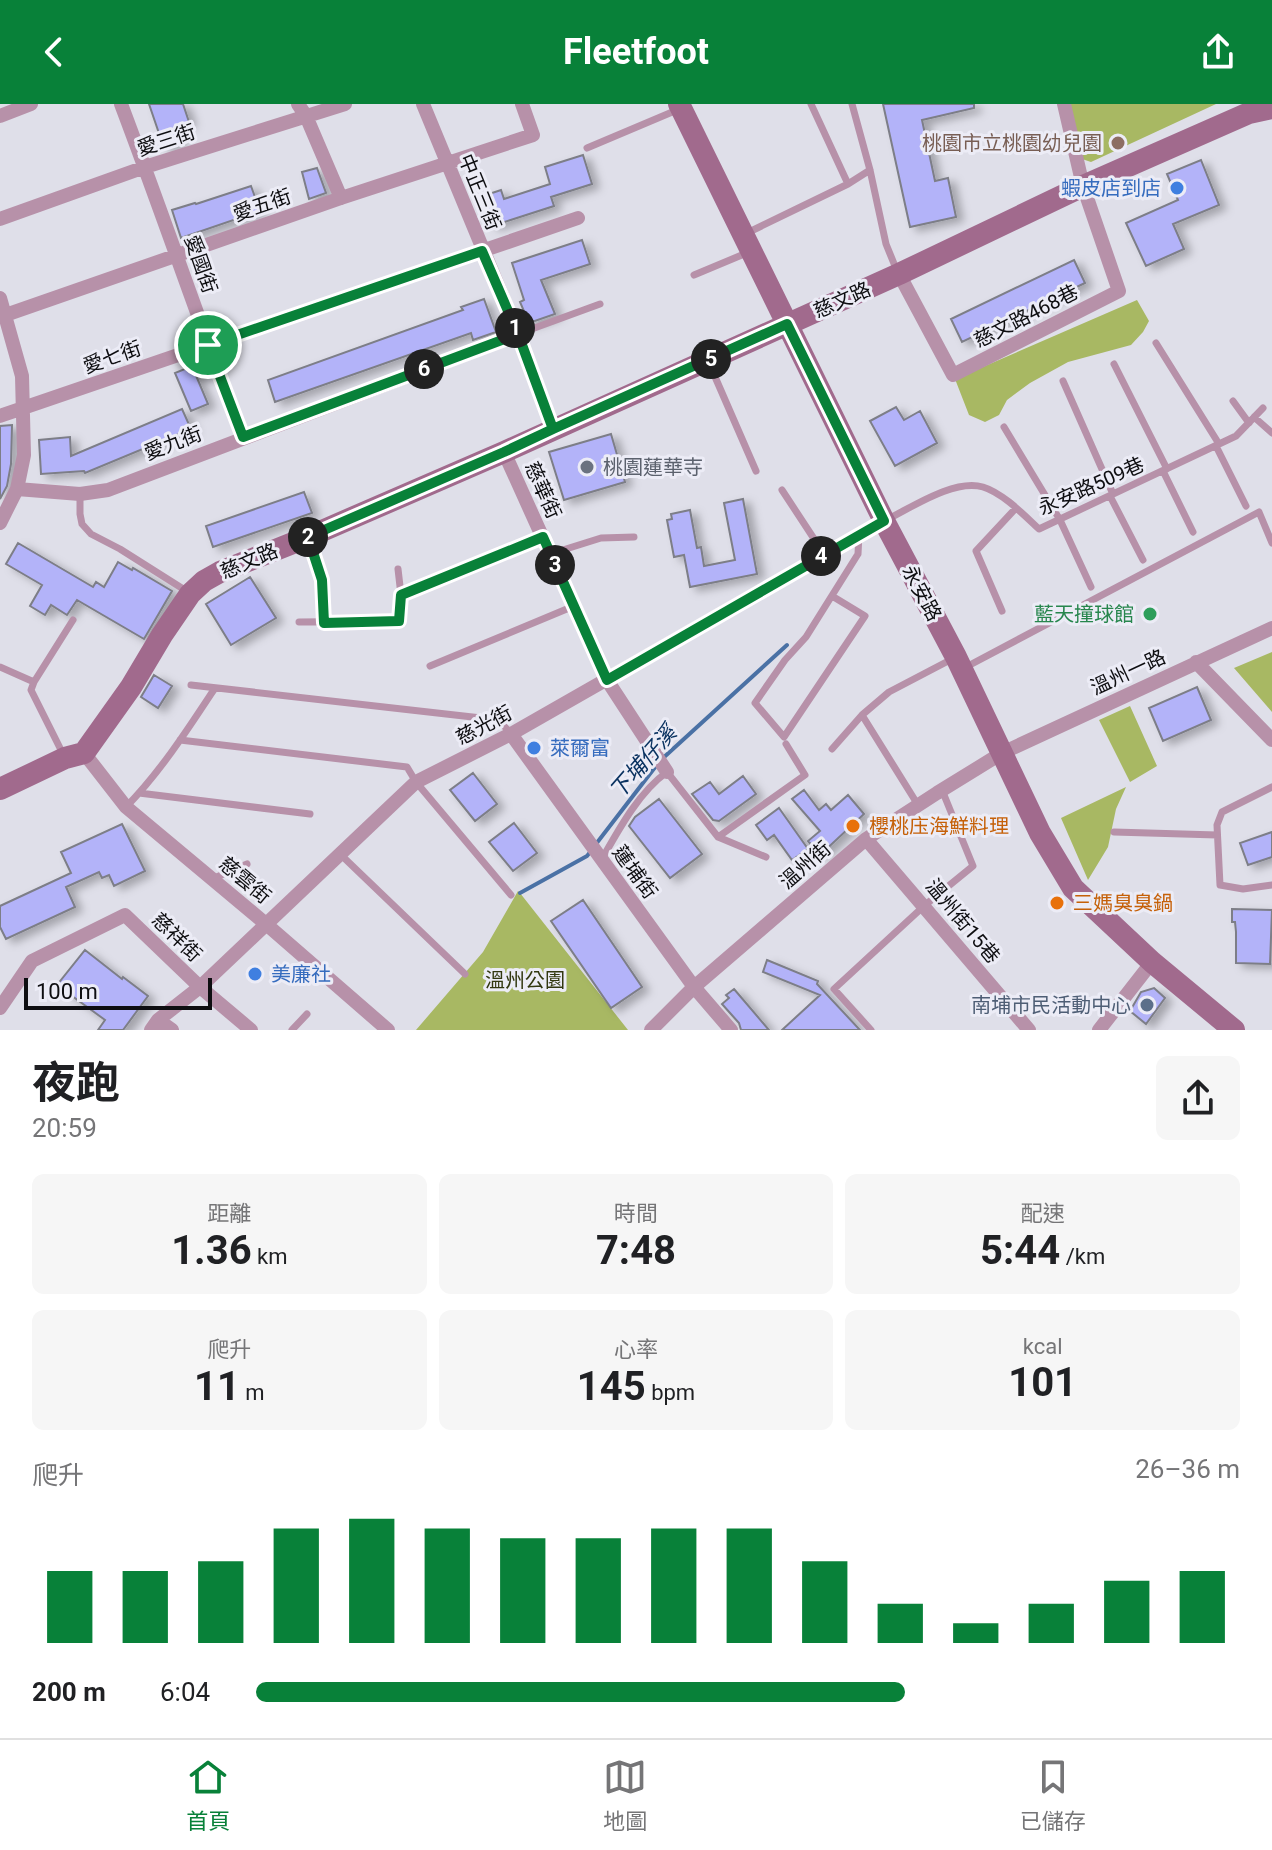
<!DOCTYPE html>
<html lang="zh-TW">
<head>
<meta charset="utf-8">
<style>
  :root { --surface:#fff; --page:#f6f6f6; --text:#202124; --muted:#757577; --line:#e0e0e0; --accent:#088139 }
  body { margin:0; font-family:Roboto,"Noto Sans TC",sans-serif; background:var(--page); color:var(--text); height:100vh; display:flex; flex-direction:column; font-size:30px; white-space:nowrap }
  * { box-sizing:border-box; margin:0 }
  p { font-size:26px; color:var(--muted) }
  .icon { flex:none; width:44px; height:44px; fill:none; stroke:currentColor; stroke-width:2; stroke-linecap:round; stroke-linejoin:round }
  .map { position:relative; height:926px; overflow:hidden }
  .panel { display:flex; flex-direction:column; background:var(--surface); flex:1 }
  .panel>* { flex:none }
  .scale { position:absolute; left:24px; bottom:20px; width:188px; box-sizing:border-box; padding-left:8px; border:4px solid #0e0e11; border-top:0; font-size:22px; line-height:28px; white-space:nowrap; color:#0e0e11; -webkit-text-stroke:6px #ececf6; paint-order:stroke }
  .pin { position:absolute; display:grid; place-items:center; width:68px; height:68px; color:#fff; margin:-34px; border:4px solid #fff; border-radius:50%; box-shadow:0 2px 8px #0007 }
  .km { position:absolute; width:40px; height:40px; margin:-20px; border-radius:50%; background:#222; color:#fff; font-size:22px; line-height:40px; text-align:center }
  .round { display:grid; place-items:center; flex:none; width:84px; height:84px; border-radius:12px; background:var(--page) }
  .overview { display:flex; align-items:center; justify-content:space-between; height:136px; padding:0 32px }
  h1 { font-size:44px; font-weight:700; line-height:60px }
  .stats { display:grid; grid-template-columns:repeat(3,1fr); gap:12px; height:136px; padding:8px 32px }
  .stats div { display:grid; align-content:center; border-radius:12px; background:var(--page); text-align:center }
  .stats b { font-size:40px; font-weight:700 }
  .stats small { font-size:22px; font-weight:400 }
  .stats p { font-size:22px }
  .chart { height:224px; padding:16px 32px }
  .chart p { display:flex; justify-content:space-between }
  .chart svg { width:100%; height:144px; margin-top:8px; stroke:var(--accent); stroke-width:6 }
  ul { padding:0 32px; list-style:none; font-size:26px }
  li { display:grid; grid-template-columns:128px 96px 1fr; align-items:center; height:60px }
  li i { height:20px; border-radius:10px; background:var(--accent) }
  header { display:flex; justify-content:space-between; align-items:center; height:104px; padding:0 32px; background:var(--accent); color:#fff; font-size:36px; font-weight:700 }
  .dock { display:flex; justify-content:space-around; align-items:center; height:112px; border-top:2px solid var(--line); background:var(--surface); font-size:22px; color:var(--muted) }
  .dock a { display:grid; justify-items:center; gap:4px }
  .dock .active { color:var(--accent) }
  .map>svg:first-child { display:block }
</style>
</head>
<body>
<header><svg class="icon" aria-label="back" viewBox="0 0 24 24"><path d="M15 5l-7 7 7 7"/></svg>Fleetfoot<svg class="icon" aria-label="share" viewBox="0 0 24 24"><path d="M12 15V3M7 8l5-5 5 5M5 13v7h14v-7"/></svg></header>
<div class="map">
<svg width="1272" height="926" viewBox="0 0 1272 926">
  <defs>
    <filter id="shadow"><feDropShadow dx="7" dy="4" stdDeviation="4" flood-color="#0004"/></filter>
  </defs>
  <rect width="100%" height="100%" fill="#dfdfe9"/>
  <path fill="#a8b863" d="M 1070,0 L 1216,0 L 1091,58 L 1082,55 Z
    M 1137,196 L 1149,217 L 1143,228 L 1131,241 L 1068,258 L 1030,279 L 1007,296 L 999,311 L 985,318 L 969,311 L 955,275 Z
    M 1272,548 L 1272,608 L 1234,564 Z
    M 1130,602 L 1157,662 L 1130,678 L 1099,616 Z
    M 1126,683 L 1116,705 L 1108,743 L 1088,776 L 1061,714 Z
    M 518,787 L 520,789 L 628,926 L 416,926 L 483,848 Z"/>
  <g fill="none" stroke-linecap="round" stroke-linejoin="round">
    <path stroke="#4a71a5" stroke-width="4" d="M 662,655 L 787,541
      M 596,740 L 656,662
      M 520,789 L 587,752 L 591,747"/>
  </g>
  <path fill="#b3b3f9" stroke="#7d7e87" stroke-width="2" filter="url(#shadow)" d="M 149,0 L 183,0 L 189,18 L 175,22 L 180,38 L 164,44 Z
    M 883,0 L 974,0 L 974,4 L 922,16 L 935,77 L 948,74 L 956,113 L 910,123 Z
    M 583,51 L 592,80 L 551,93 L 554,102 L 492,122 L 483,92 L 501,86 L 504,95 L 550,80 L 545,63 Z
    M 1201,56 L 1219,101 L 1173,120 L 1184,145 L 1146,162 L 1126,119 L 1178,96 L 1167,70 Z
    M 317,64 L 326,89 L 309,95 L 302,68 Z
    M 251,82 L 260,107 L 181,134 L 172,106 L 195,99 L 196,100 Z
    M 582,136 L 590,160 L 541,176 L 555,210 L 529,219 L 520,198 L 524,196 L 512,159 Z
    M 1074,156 L 1085,179 L 962,238 L 951,215 Z
    M 484,195 L 496,228 L 473,236 L 471,229 L 275,298 L 268,276 L 463,206 L 461,203 Z
    M 192,262 L 208,300 L 191,307 L 175,269 Z
    M 896,303 L 904,316 L 920,307 L 937,339 L 895,362 L 870,317 Z
    M 182,305 L 191,325 L 85,369 L 84,367 L 41,370 L 39,336 L 70,333 L 71,352 Z
    M 12,321 L 11,360 L 7,382 L 0,395 L 0,322 Z
    M 611,330 L 625,378 L 564,396 L 549,348 Z
    M 304,388 L 312,409 L 213,443 L 206,422 Z
    M 743,395 L 757,470 L 690,483 L 684,451 L 674,453 L 667,416 L 672,415 L 671,410 L 690,406 L 697,444 L 701,443 L 704,462 L 735,456 L 724,399 Z
    M 18,439 L 93,483 L 96,478 L 104,483 L 118,458 L 132,466 L 133,464 L 172,487 L 144,535 L 77,496 L 67,511 L 51,501 L 45,511 L 30,502 L 42,481 L 6,460 Z
    M 250,473 L 276,514 L 231,541 L 206,500 Z
    M 154,571 L 172,582 L 158,604 L 141,593 Z
    M 1197,583 L 1211,616 L 1163,637 L 1149,604 Z
    M 473,669 L 497,700 L 475,717 L 450,686 Z
    M 743,672 L 756,690 L 719,717 L 713,716 L 692,690 L 710,678 L 719,690 Z
    M 804,686 L 819,706 L 826,700 L 831,706 L 848,691 L 864,710 L 820,751 L 808,737 L 820,727 L 792,695 Z
    M 659,695 L 702,750 L 670,774 L 629,722 L 635,713 Z
    M 779,704 L 808,745 L 792,756 L 774,731 L 767,736 L 756,721 Z
    M 514,719 L 537,749 L 513,767 L 489,738 Z
    M 122,720 L 145,767 L 114,782 L 109,771 L 102,774 L 99,768 L 66,783 L 75,803 L 6,835 L 0,823 L 0,802 L 71,769 L 61,748 Z
    M 1272,728 L 1272,753 L 1248,761 L 1240,739 Z
    M 583,796 L 642,883 L 611,904 L 551,817 Z
    M 1232,805 L 1272,806 L 1270,860 L 1236,859 L 1236,828 L 1235,818 L 1232,818 Z
    M 85,846 L 122,875 L 123,873 L 148,892 L 123,926 L 98,926 L 105,916 L 57,881 Z
    M 767,856 L 818,877 L 817,880 L 860,926 L 782,926 L 820,891 L 763,868 Z
    M 1154,884 L 1165,894 L 1146,920 L 1130,907 L 1141,888 Z
    M 734,885 L 769,926 L 741,926 L 739,919 L 722,900 L 729,894 L 726,891 Z"/>
  <g fill="none" stroke-linecap="round" stroke-linejoin="round">
    <path stroke="#b791a9" stroke-width="7" d="M 811,0 L 848,80
      M 852,0 L 870,66 L 886,140 L 897,167
      M 587,44 L 677,6
      M 747,129 L 848,80 L 870,66
      M 694,171 L 749,148
      M 518,230 L 600,200
      M 1156,239 L 1219,340
      M 709,259 L 756,367
      M 1114,260 L 1167,365
      M 1063,277 L 1113,390
      M 1233,297 L 1249,319
      M 1254,313 L 1272,329
      M 1004,323 L 1060,416 L 1091,483
      M 1216,342 L 1246,402
      M 1163,367 L 1193,428
      M 782,386 L 824,450
      M 80,390 L 80,410 L 82,420 L 91,430 L 120,445 L 188,488
      M 1110,392 L 1143,456
      M 888,415 C 914,402 954,375 983,383 C 1003,389 1025,412 1039,425 L 1236,332 L 1263,304
      M 308,435 L 322,476 L 324,519
      M 550,450 L 601,434 L 634,433
      M 401,491 L 543,433
      M 832,492 L 865,512 L 784,633 L 755,599 L 785,556 L 806,533 L 858,450 L 859,430
      M 1002,507 L 976,447 L 1016,404
      M 299,518 L 399,517 L 401,491 L 398,465
      M 430,562 L 574,502
      M 0,563 L 34,578 L 73,516
      M 966,563 L 1259,408 L 1272,439
      M 34,578 L 31,586 L 64,652
      M 191,581 L 499,616 L 511,630
      M 862,611 L 918,701
      M 180,636 L 407,663 L 416,678 L 511,791
      M 832,645 L 862,611 L 889,588 L 954,554
      M 1272,683 L 1222,708 L 1217,721 L 1220,781 L 1243,785 L 1272,781
      M 139,689 L 310,710
      M 126,703 C 161,667 188,625 215,584
      M 1114,728 L 1217,731
      M 718,733 L 805,671 L 786,640
      M 340,750 L 465,870
      M 602,755 C 619,725 639,688 667,668 L 718,733 L 766,753
      M 212,775 L 247,760
      M 292,926 L 307,910
      M 871,926 L 834,885 L 924,802 L 973,762 L 942,686"/>
    <path stroke="#b791a9" stroke-width="14" d="M 121,0 C 163,111 201,223 243,333
      M 298,0 L 306,12 L 341,94
      M 423,0 L 518,230 L 553,325
      M 0,12 L 31,0
      M 0,115 L 145,63 L 345,0
      M 899,170 L 953,271 L 1119,187 L 1083,82 L 1064,0
      M 0,194 L 22,272 L 24,351 L 17,385 L 0,419
      M 0,213 L 341,94 L 533,31 L 522,0
      M 0,312 L 578,114
      M 504,348 L 607,576 L 667,668
      M 17,385 L 80,390 L 108,386 L 518,230
      M 1196,558 L 1272,636
      M 511,630 L 694,883 L 731,926
      M 84,649 L 126,703 L 266,820 L 388,926
      M 866,735 L 1029,926
      M 0,904 L 32,857 L 125,811 L 200,883 L 251,926
      M 158,916 L 172,926
      M 151,926 L 158,916 L 200,883 L 416,678 L 511,630 L 884,417
      M 651,926 L 694,883 L 866,735 L 937,689 L 1002,649 L 1272,524
      M 1099,926 L 1152,858"/>
    <path stroke="#a16a8d" stroke-width="22" d="M 679,0 L 884,417 L 956,553 L 1040,729 L 1073,784 L 1152,858 L 1234,926
      M 0,685 L 65,654 L 84,649 L 131,583 L 162,531 L 190,490 L 204,477 L 220,468 L 308,433 L 504,348 L 899,170 L 1083,82 L 1249,9 L 1272,4"/>
  </g>
  <g fill="none" stroke-linecap="round" stroke-linejoin="round">
    <g stroke="#fff" stroke-width="16">
      <path id="route" d="M 208,241 L 482,147 L 518,230 L 553,325 L 504,348 L 308,433 L 322,476 L 324,519 L 399,517 L 401,491 L 543,433 L 607,576 L 884,417 L 787,220 L 553,325 L 518,230 L 243,333 L 208,241"/>
    </g>
    <use href="#route" stroke="#088139" stroke-width="10"/>
  </g>
  <circle fill="#8d6e63" stroke="#ececf6" stroke-width="3" cx="1118" cy="39" r="8"/>
  <g fill="#3f7fe0" stroke="#ececf6" stroke-width="3">
    <circle cx="1177" cy="84" r="8"/>
    <circle cx="534" cy="644" r="8"/>
    <circle cx="255" cy="870" r="8"/>
  </g>
  <circle fill="#6b7280" stroke="#ececf6" stroke-width="3" cx="587" cy="363" r="8"/>
  <circle fill="#2e9e5b" stroke="#ececf6" stroke-width="3" cx="1150" cy="510" r="8"/>
  <g fill="#e8710a" stroke="#ececf6" stroke-width="3">
    <circle cx="853" cy="722" r="8"/>
    <circle cx="1057" cy="799" r="8"/>
  </g>
  <circle fill="#5c6f8a" stroke="#ececf6" stroke-width="3" cx="1147" cy="901" r="8"/>
  <g text-anchor="middle" dominant-baseline="central" stroke-width="6" stroke-linejoin="round" paint-order="stroke">
    <g font-size="20" fill="#0e0e11" stroke="#ececf6">
      <text transform="translate(166 36) rotate(-18)">愛三街</text>
      <text transform="translate(480 88) rotate(68)">中正三街</text>
      <text transform="translate(262 101) rotate(-19)">愛五街</text>
      <text transform="translate(201 160) rotate(71)">愛國街</text>
      <text transform="translate(842 196) rotate(-24)">慈文路</text>
      <text transform="translate(1026 212) rotate(-27)">慈文路468巷</text>
      <text transform="translate(112 253) rotate(-19)">愛七街</text>
      <text transform="translate(173 339) rotate(-21)">愛九街</text>
      <text transform="translate(1091 382) rotate(-24)">永安路509巷</text>
      <text transform="translate(543 386) rotate(66)">慈華街</text>
      <text transform="translate(249 457) rotate(-23)">慈文路</text>
      <text transform="translate(922 489) rotate(62)">永安路</text>
      <text transform="translate(1128 568) rotate(-25)">溫州一路</text>
      <text transform="translate(484 621) rotate(-28)">慈光街</text>
      <text transform="translate(805 761) rotate(-41)">溫州街</text>
      <text transform="translate(635 768) rotate(54)">蓮埔街</text>
      <text transform="translate(245 776) rotate(40)">慈雲街</text>
      <text transform="translate(963 817) rotate(50)">溫州街15巷</text>
      <text transform="translate(177 833) rotate(44)">慈祥街</text>
    </g>
    <g font-size="20" fill="#785e54" stroke="#ececf6" text-anchor="end">
      <text x="1102" y="39">桃園市立桃園幼兒園</text>
    </g>
    <g font-size="20" fill="#366cbe" stroke="#ececf6" text-anchor="start">
      <text x="1161" y="84" text-anchor="end">蝦皮店到店</text>
      <text x="550" y="644">萊爾富</text>
      <text x="271" y="870">美廉社</text>
    </g>
    <g font-size="20" fill="#5b616d" stroke="#ececf6" text-anchor="start">
      <text x="603" y="363">桃園蓮華寺</text>
    </g>
    <g font-size="20" fill="#27864d" stroke="#ececf6" text-anchor="end">
      <text x="1134" y="510">藍天撞球館</text>
    </g>
    <g font-size="20" fill="#c56008" stroke="#ececf6" text-anchor="start">
      <text x="869" y="722">櫻桃庒海鮮料理</text>
      <text x="1073" y="799">三媽臭臭鍋</text>
    </g>
    <g font-size="20" fill="#323810" stroke="#ececf6">
      <text x="525" y="876">溫州公園</text>
    </g>
    <g font-size="20" fill="#4e5e75" stroke="#ececf6" text-anchor="end">
      <text x="1131" y="901">南埔市民活動中心</text>
    </g>
    <g font-size="22" font-style="italic" fill="#0b3361" stroke="#ececf6">
      <text transform="translate(643 658) rotate(-49)">下埔仔溪</text>
    </g>
  </g>
</svg>
<div class="scale">100 m</div>
<div class="pin" style="left:208px;top:241px;background:#1e9e55"><svg class="icon" aria-label="arrive" viewBox="0 0 24 24"><path d="M6 21V4h12l-3 4 3 4H6"/></svg></div>
<b class="km" style="left:515px;top:224px">1</b>
<b class="km" style="left:308px;top:433px">2</b>
<b class="km" style="left:555px;top:461px">3</b>
<b class="km" style="left:821px;top:452px">4</b>
<b class="km" style="left:711px;top:255px">5</b>
<b class="km" style="left:424px;top:265px">6</b>
</div>
<section class="panel">
<div class="overview"><div><h1>夜跑</h1><p>20:59</p></div><a class="round"><svg class="icon" aria-label="share" viewBox="0 0 24 24"><path d="M12 15V3M7 8l5-5 5 5M5 13v7h14v-7"/></svg></a></div>
<div class="stats">
<div><p>距離</p><b>1.36<small> km</small></b></div>
<div><p>時間</p><b>7:48</b></div>
<div><p>配速</p><b>5:44<small> /km</small></b></div>
</div>
<div class="stats">
<div><p>爬升</p><b>11<small> m</small></b></div>
<div><p>心率</p><b>145<small> bpm</small></b></div>
<div><p>kcal</p><b>101</b></div>
</div>
<div class="chart"><p><span>爬升</span>26–36 m</p>
<svg viewBox="0 0 160 44" preserveAspectRatio="none"><path d="M5 44V22M15 44V22M25 44V19M35 44V9M45 44V6M55 44V9M65 44V12M75 44V12M85 44V9M95 44V9M105 44V19M115 44V32M125 44V38M135 44V32M145 44V25M155 44V22"/></svg>
</div>
<ul>
<li><b>200 m</b>6:04<i style="width:66%"></i></li>
</ul>
</section>
<nav class="dock">
<a class="active"><svg class="icon" aria-label="home" viewBox="0 0 24 24"><path d="M3 11l9-7 9 7M6 9v11h12V9"/></svg>首頁</a>
<a><svg class="icon" aria-label="map" viewBox="0 0 24 24"><path d="M3 6l6-2 6 2 6-2v14l-6 2-6-2-6 2zM9 4v14M15 6v14"/></svg>地圖</a>
<a><svg class="icon" aria-label="saved" viewBox="0 0 24 24"><path d="M7 4h10v16l-5-4-5 4z"/></svg>已儲存</a>
</nav>
</body>
</html>
